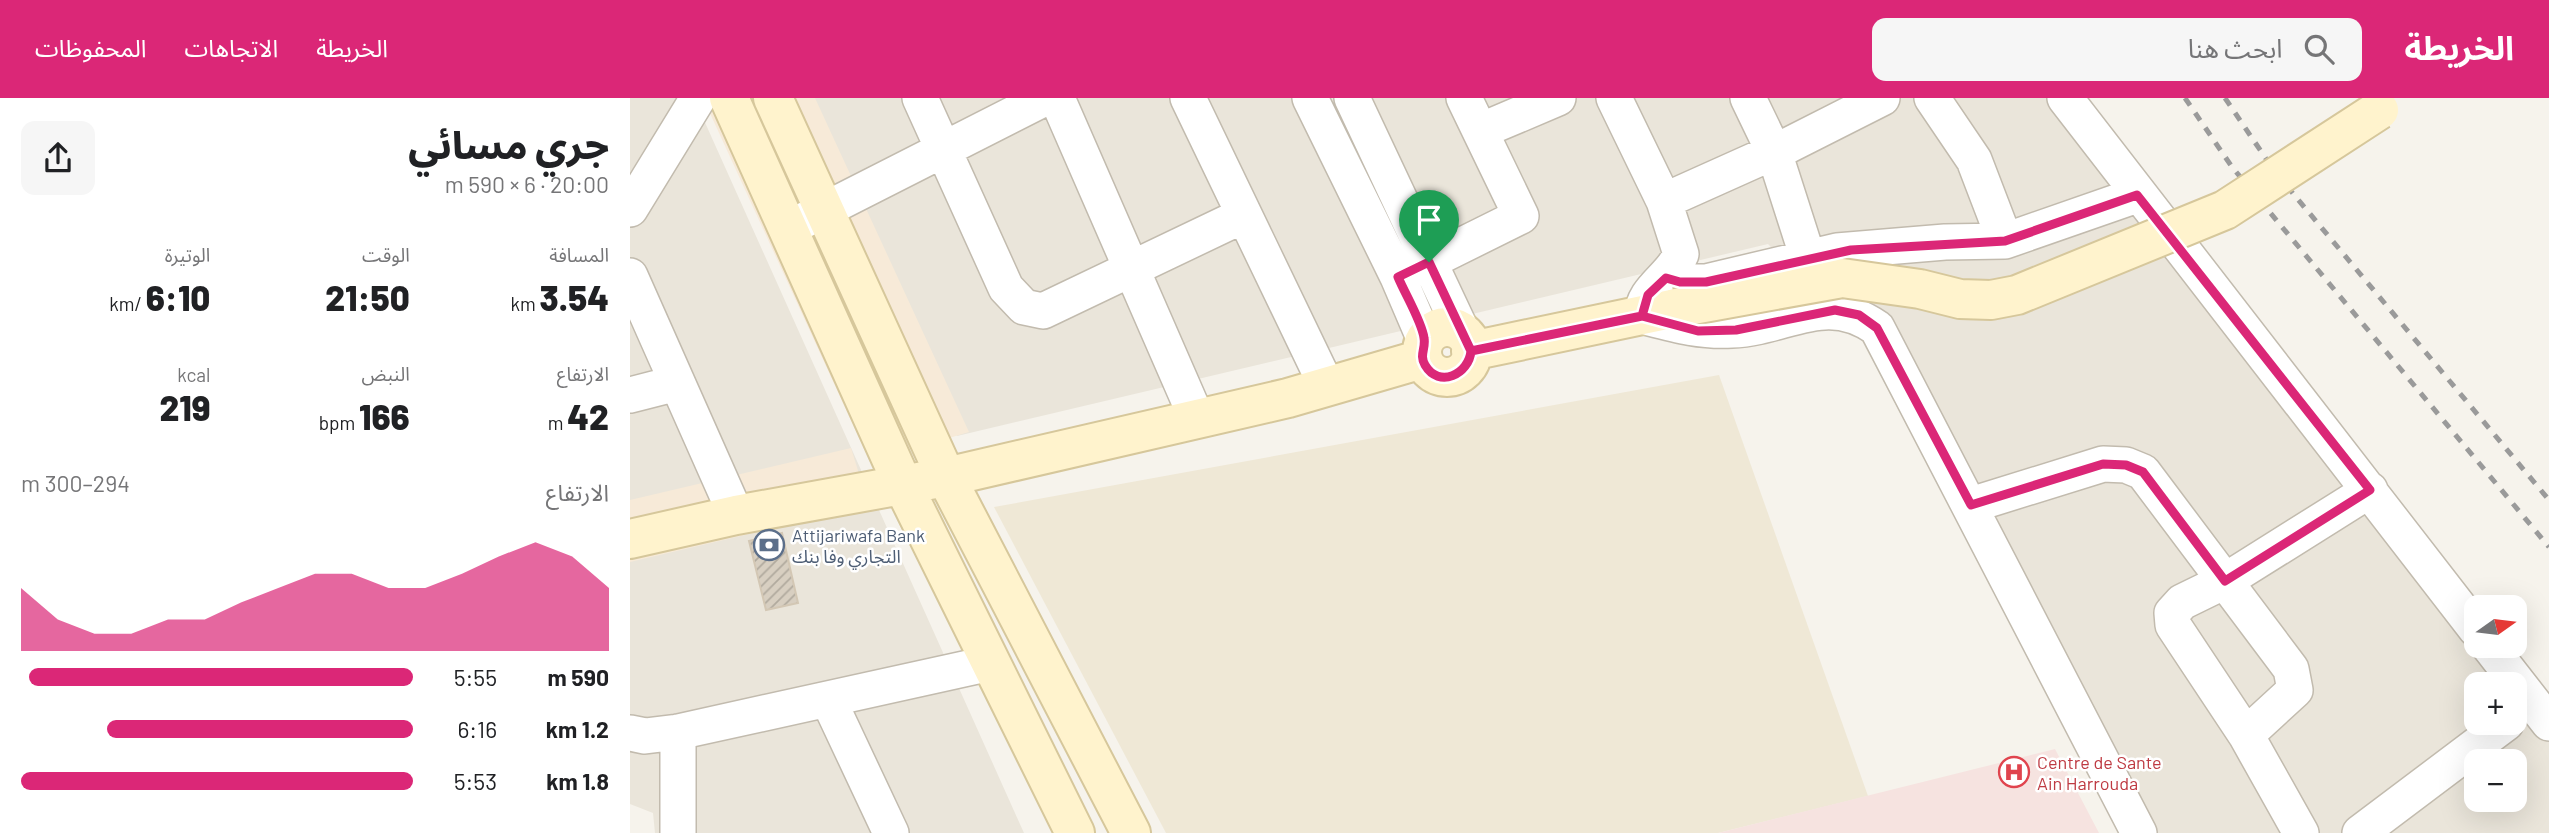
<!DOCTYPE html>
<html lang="ar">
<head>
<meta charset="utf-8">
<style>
  :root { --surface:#fff; --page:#f6f6f6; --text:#202124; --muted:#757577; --accent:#db2777 }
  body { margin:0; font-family:Barlow,"Noto Sans Arabic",sans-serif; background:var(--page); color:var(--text); direction:rtl; height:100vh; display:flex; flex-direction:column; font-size:26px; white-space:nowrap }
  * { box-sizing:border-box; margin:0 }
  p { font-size:23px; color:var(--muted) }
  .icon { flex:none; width:38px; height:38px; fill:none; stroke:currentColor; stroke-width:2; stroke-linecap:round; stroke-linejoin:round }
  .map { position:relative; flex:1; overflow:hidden; direction:ltr }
  .details { display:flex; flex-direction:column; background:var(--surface); width:630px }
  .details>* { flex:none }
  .needle { width:46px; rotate:76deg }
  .buttons { position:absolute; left:1834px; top:497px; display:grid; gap:14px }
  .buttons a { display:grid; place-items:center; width:63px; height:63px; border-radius:14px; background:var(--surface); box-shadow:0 7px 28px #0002; font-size:35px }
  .pin { position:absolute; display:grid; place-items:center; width:60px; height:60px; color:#fff; margin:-72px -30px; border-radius:50% 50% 50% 0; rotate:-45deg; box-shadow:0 0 7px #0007 }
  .pin .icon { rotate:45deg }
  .round { display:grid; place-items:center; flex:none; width:74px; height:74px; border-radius:14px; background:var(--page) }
  .headline { display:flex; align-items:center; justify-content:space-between; height:119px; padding:0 21px }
  h1 { font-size:38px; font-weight:800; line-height:52px }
  .stats { display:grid; grid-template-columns:repeat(3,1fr); gap:10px; height:119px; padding:7px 21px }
  .stats div { display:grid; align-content:center }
  .stats b { font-size:35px; font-weight:800 }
  .stats small { font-size:19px; font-weight:400 }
  .stats p { font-size:19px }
  .chart { height:196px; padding:14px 21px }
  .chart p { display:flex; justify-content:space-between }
  .chart svg { width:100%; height:126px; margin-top:7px; fill:var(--accent); opacity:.7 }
  ul { padding:0 21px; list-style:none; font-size:23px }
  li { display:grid; grid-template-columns:112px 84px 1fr; align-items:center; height:52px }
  li i { height:18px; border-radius:9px; background:var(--accent) }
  header { display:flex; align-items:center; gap:42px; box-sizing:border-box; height:98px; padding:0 35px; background:var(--accent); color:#fff }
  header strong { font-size:33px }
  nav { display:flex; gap:38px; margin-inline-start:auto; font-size:24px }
  .search { width:490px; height:63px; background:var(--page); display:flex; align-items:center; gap:18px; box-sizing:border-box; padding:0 24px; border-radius:14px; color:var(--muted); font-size:26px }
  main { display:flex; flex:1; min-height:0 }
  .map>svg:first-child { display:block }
</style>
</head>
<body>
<header>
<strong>الخريطة</strong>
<div class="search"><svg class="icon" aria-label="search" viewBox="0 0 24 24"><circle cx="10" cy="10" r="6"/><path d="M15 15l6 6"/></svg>ابحث هنا</div>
<nav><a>الخريطة</a><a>الاتجاهات</a><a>المحفوظات</a></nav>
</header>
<main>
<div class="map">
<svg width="1919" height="735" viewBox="0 0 1919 735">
  <defs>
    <pattern id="building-hatch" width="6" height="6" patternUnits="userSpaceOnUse" patternTransform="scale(1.75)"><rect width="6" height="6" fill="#d8cfc1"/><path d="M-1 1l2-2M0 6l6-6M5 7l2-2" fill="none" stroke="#b1aa9e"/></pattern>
  </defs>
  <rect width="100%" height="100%" fill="#f6f3ec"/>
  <path fill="#eae5da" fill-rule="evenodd" d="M 0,0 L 64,0 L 394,735 L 25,735 L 23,715 L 0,706 Z
    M 169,0 L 1430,0 L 1882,586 L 1846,586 L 1846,625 L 1885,625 L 1885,589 L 1919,633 L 1919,735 L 1493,735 L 1232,243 L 1138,146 L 327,338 ZM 1846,663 L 1885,663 L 1885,702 L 1846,702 Z"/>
  <path fill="#f7ead8" d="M 73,0 L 185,0 L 339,334 L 240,364 Z
    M 221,350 L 239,408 L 0,464 L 0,402 Z"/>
  <path fill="#efe8d6" d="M 1089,277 L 1238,698 L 1088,735 L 536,735 L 364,409 Z"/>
  <path fill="#f6e3e0" d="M 1425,651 L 1469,735 L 1088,735 Z"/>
  <path fill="url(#building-hatch)" stroke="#d3c7b4" stroke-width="2" d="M 152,435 L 168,505 L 136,512 L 119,443 Z"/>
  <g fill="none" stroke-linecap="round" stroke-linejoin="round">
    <g stroke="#c2bbae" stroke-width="38">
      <path id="street" d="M 290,0 L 376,190 L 394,209 L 413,213 L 614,117
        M 427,0 L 567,321
        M 558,0 L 697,289
        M 680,0 L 768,179 L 795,242
        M 722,0 L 833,236
        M 984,0 L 1034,103 L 1051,156 C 1042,179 1012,191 1012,218 C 1043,226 1070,234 1102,232 C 1157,230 1195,193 1247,230 L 1509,735
        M 1118,0 L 1144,54 L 1178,160
        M 1302,0 L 1344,62 L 1375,143
        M 1435,0 L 1846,531
        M 850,33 L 928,0
        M 1034,103 L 1159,47 L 1252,0
        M 0,111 L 68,0
        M 157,131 L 415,0
        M 0,178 L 106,417
        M 768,179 L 891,118 L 834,0
        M 1036,180 L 1050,184 L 1076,184 L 1207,153 L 1315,144 L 1375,143 L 1507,97
        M 0,297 L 47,285
        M 1341,407 L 1473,366 L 1496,367 L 1513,374 L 1661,571 L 1665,592 L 1616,637 L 1671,735
        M 1859,548 L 1919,625
        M 198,601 L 261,735
        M 0,635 L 15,638 L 48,634 L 361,565
        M 1616,637 L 1543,527 L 1542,515 L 1552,504 L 1595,483 L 1740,392
        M 48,735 L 48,634
        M 1730,735 L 1876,625"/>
    </g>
    <g stroke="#d6c79b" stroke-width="42">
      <path id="secondary" d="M 99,0 L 273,387 L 445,735
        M 143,0 L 316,379 L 501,735
        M792 254a25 25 0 1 1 50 0a25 25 0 1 1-50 0Z
        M 841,253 L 1046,210
        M 0,441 L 106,417 L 316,379 L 658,300 L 792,261"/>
    </g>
    <use href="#street" stroke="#fff" stroke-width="35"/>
    <use href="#secondary" stroke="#fff3cd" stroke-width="38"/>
    <path stroke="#9a9a9a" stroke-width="5" stroke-dasharray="9 9" stroke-linecap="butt" d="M 1555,0 L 1602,69 L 1919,449
      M 1595,0 L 1645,74 L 1919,402"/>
    <g stroke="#d6c79b" stroke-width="42" stroke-linecap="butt">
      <path id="secondary-bridge" d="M 1046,210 L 1212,180 L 1290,191 L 1330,201 L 1361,202 L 1387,197 L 1595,112 L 1749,12"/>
    </g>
    <use href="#secondary-bridge" stroke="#fff3cd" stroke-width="38"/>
  </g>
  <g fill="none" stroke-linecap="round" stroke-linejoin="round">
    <g stroke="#fff" stroke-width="14">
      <path id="route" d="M 799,164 L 768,179 C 775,196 792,224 794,240 C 796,250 789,257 795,267 C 809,291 839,276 841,253 L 1012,218 L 1068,233 L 1106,232 L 1205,212 L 1229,217 L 1247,230 L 1341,407 L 1473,366 L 1496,367 L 1513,374 L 1595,483 L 1740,392 L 1507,97 L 1375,143 L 1221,152 L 1076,184 L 1050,184 L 1036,180 L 1018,197 L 1012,218 L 841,253 L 799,164"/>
    </g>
    <use href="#route" stroke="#db2777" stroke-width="9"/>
  </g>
  <defs>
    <g id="bank-ring" transform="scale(1.575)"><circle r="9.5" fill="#fff" stroke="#5c6f8a" stroke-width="1.5"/><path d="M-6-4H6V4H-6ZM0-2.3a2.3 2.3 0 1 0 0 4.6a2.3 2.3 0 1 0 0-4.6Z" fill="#5c6f8a"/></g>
    <g id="hospital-ring" transform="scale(1.575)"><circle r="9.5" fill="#fff" stroke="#e0444e" stroke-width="1.5"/><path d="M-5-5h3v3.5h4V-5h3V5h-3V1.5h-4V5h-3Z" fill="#e0444e"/></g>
  </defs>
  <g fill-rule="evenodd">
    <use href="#bank-ring" x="139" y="447"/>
    <use href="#hospital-ring" x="1384" y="674"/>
  </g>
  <g text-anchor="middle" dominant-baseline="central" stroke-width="5" stroke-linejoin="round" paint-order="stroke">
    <g font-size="18" fill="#4e5e75" stroke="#fff" text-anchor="start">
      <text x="162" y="437">Attijariwafa Bank<tspan x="162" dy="21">التجاري وفا بنك</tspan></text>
    </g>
    <g font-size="18" fill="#be3a42" stroke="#fff" text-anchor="start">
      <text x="1407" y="664">Centre de Sante<tspan x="1407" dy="21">Ain Harrouda</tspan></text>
    </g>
  </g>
</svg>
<div class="buttons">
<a><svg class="needle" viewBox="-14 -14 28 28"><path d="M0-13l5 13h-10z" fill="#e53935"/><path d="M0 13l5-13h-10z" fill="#757577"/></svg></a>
<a>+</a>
<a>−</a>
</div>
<div class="pin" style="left:799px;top:164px;background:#1e9e55"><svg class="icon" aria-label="arrive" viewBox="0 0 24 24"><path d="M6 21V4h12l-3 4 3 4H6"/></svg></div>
</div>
<section class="details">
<div class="headline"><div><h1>جري مسائي</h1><p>20:00 · 6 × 590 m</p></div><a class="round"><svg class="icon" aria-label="share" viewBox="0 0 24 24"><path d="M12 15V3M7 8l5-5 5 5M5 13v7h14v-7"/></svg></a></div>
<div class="stats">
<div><p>المسافة</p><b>3.54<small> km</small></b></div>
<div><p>الوقت</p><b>21:50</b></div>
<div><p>الوتيرة</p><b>6:10<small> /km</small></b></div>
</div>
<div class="stats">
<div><p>الارتفاع</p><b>42<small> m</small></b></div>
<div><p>النبض</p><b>166<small> bpm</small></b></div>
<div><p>kcal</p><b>219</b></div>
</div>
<div class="chart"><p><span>الارتفاع</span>294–300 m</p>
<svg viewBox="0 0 160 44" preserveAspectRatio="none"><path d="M0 44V22L10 33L20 38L30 38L40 33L50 33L60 27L70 22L80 17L90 17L100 22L110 22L120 17L130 11L140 6L150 11L160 22V44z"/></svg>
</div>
<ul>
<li><b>590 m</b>5:55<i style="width:98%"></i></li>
<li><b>1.2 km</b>6:16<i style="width:78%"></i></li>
<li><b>1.8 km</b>5:53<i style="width:100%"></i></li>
</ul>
</section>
</main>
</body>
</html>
